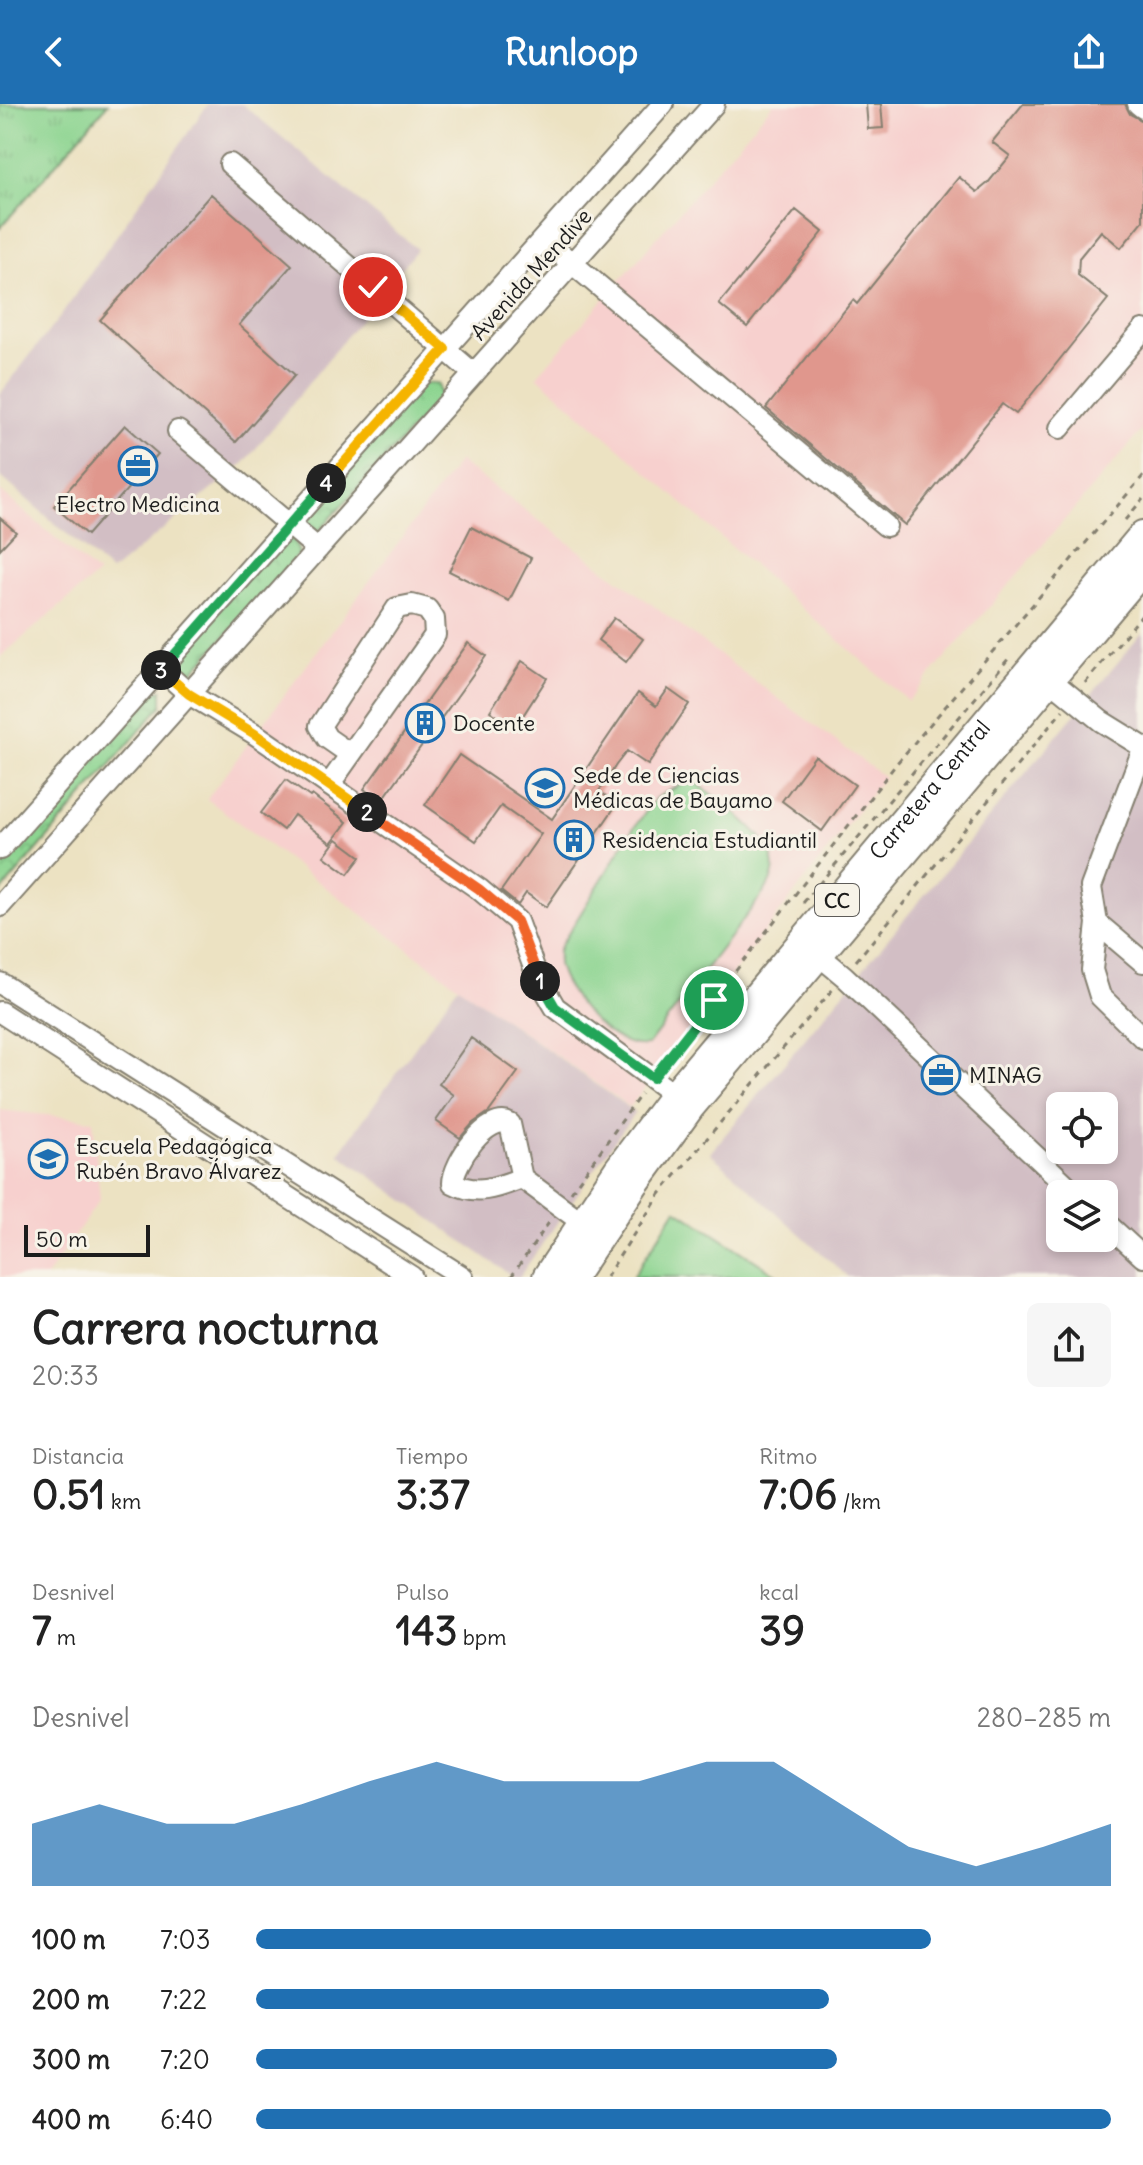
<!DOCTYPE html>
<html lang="es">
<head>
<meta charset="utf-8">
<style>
  :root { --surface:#fff; --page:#f6f6f6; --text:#222; --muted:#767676; --accent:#1f6fb2 }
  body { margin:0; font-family:Delius,sans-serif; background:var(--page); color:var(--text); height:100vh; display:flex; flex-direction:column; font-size:30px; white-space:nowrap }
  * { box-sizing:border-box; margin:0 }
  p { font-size:26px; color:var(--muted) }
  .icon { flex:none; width:44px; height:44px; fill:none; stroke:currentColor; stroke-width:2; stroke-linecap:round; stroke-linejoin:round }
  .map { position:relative; height:1173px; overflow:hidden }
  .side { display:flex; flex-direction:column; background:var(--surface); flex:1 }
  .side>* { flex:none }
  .controls { position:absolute; left:1046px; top:988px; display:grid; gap:16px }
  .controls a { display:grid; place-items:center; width:72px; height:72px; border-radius:12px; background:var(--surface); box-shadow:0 4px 12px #0003; font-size:40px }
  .scale { position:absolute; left:24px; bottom:20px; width:126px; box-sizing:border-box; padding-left:8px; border:4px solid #1c1c1c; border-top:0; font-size:22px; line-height:28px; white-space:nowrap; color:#1c1c1c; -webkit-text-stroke:6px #f7f3e8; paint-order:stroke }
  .pin { position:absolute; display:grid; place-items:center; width:68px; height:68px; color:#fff; margin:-34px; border:4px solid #fff; border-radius:50%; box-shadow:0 2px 8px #0007 }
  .km { position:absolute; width:40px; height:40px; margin:-20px; border-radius:50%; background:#222; color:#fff; font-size:22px; line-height:40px; text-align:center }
  .round { display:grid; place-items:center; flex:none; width:84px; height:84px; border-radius:12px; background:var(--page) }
  .summary { display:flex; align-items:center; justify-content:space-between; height:136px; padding:0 32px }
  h1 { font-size:44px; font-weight:700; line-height:60px }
  .metrics { display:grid; grid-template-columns:repeat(3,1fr); gap:12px; height:136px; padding:8px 32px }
  .metrics div { display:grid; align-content:center }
  .metrics b { font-size:40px; font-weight:700 }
  .metrics small { font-size:22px; font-weight:400 }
  .metrics p { font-size:22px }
  .chart { height:224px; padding:16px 32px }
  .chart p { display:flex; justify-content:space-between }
  .chart svg { width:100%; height:144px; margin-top:8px; fill:var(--accent); opacity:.7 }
  ul { padding:0 32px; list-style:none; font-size:26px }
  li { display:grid; grid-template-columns:128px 96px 1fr; align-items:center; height:60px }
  li i { height:20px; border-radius:10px; background:var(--accent) }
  header { display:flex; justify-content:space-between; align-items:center; height:104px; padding:0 32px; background:var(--accent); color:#fff; font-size:36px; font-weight:700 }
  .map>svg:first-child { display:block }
</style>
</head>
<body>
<header><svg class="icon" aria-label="back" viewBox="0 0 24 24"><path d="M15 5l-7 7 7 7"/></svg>Runloop<svg class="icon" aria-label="share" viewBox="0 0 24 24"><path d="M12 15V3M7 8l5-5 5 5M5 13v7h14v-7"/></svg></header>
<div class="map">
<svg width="1143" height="1173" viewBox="0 0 1143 1173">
  <defs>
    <pattern id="grass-tufts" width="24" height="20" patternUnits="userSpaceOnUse" patternTransform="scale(2)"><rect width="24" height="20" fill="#8cd490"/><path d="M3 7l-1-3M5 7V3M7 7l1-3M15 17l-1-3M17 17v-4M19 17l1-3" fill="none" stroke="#78b57c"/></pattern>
    <pattern id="park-crowns" width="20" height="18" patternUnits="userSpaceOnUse" patternTransform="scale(2)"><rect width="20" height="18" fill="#8cd490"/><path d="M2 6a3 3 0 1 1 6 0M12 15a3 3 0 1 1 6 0" fill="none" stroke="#78b57c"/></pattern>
  </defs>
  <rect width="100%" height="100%" fill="#f7f3e8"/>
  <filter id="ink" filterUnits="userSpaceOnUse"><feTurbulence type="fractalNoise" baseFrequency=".0125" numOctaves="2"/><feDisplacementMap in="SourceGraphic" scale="16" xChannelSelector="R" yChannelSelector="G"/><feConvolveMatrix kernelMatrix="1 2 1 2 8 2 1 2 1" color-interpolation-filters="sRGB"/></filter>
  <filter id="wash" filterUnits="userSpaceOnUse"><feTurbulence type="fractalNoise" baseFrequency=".006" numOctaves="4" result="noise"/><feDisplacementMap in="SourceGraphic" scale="32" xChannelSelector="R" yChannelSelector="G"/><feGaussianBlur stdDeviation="1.8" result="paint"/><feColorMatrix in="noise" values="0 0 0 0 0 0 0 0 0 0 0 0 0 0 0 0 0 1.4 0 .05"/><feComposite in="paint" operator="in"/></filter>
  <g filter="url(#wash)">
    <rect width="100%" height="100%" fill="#ece2c2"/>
    <path fill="#f7d0ce" d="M 773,0 L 1143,0 L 1143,325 L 908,597 L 537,272 Z
      M 459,357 L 884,673 L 630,1003 L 458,882 L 207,695 Z
      M 0,387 L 98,470 L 0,553 Z
      M 0,1006 L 93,1016 L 100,1095 L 46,1173 L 0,1173 Z"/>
    <path fill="#d2bec4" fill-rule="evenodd" d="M 208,0 L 242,0 L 417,145 L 245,358 L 111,468 L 0,372 L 0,290 L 65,206 Z
      M 1143,528 L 1143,1173 L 848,1173 L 710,1049 ZM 1060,1002 L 1104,1002 L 1104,1046 L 1060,1046 ZM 1060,1090 L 1104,1090 L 1104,1134 L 1060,1134 Z
      M 458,882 L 635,1008 L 519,1173 L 513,1173 L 339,1050 Z"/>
    <path fill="url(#grass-tufts)" stroke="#547856" stroke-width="2" d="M 0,0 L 108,0 L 0,124 Z"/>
    <path fill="url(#park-crowns)" stroke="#547856" stroke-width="2" d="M 438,279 L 441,293 L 319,427 L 303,424 L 303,412 L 421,280 Z
      M 283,432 L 295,436 L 299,450 L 192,569 L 176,567 L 176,554 Z
      M 162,586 L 162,601 L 0,789 L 0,758 L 143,590 Z"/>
    <path fill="#8cd490" stroke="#547856" stroke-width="2" d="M 687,677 L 697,679 C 720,698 781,736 773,769 C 772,775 768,782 765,787 L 648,941 C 612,946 569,896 559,864 C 557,859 558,852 558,846 L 633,725 L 656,694 Z
      M 676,1105 L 780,1173 L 633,1173 Z"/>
    <g id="blocks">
      <path fill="#e0978d" d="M 866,0 L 881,0 L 883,24 L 868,25 Z
        M 1023,0 L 1125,0 L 1130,10 L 1143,17 L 1143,117 L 1121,144 L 1101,127 L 1079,154 L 1078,171 L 1108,195 L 1016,310 L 1002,300 L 905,421 L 766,304 L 853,196 L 857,200 L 959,73 L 977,88 L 988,79 L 1010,52 L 992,38 Z
        M 211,90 L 292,161 L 239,221 L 295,271 L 236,338 L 100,216 Z
        M 796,106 L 823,128 L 747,223 L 719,200 Z
        M 125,321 L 158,350 L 87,431 L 54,402 Z
        M 0,414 L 16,428 L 0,445 Z
        M 471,423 L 531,454 L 509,497 L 449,467 Z
        M 614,514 L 643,535 L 626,558 L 598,536 Z
        M 468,539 L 486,552 L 381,698 L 364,685 Z
        M 522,557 L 547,574 L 515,624 L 490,607 Z
        M 668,585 L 689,600 L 648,661 L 627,647 L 616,661 L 599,687 L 617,700 L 546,803 L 526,789 L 518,801 L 501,787 L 541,730 L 501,702 L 476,737 L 425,701 L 459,651 L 552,715 L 638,589 L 656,602 Z
        M 815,652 L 855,681 L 822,727 L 782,697 Z
        M 286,676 L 310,693 L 312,691 L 347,718 L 331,739 L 294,711 L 283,726 L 261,709 Z
        M 337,735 L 361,753 L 348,770 L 324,752 Z
        M 471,934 L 518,968 L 489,1008 L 473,1019 L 460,1034 L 436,1017 L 454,991 L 439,980 Z"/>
    </g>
  </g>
  <g filter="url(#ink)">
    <use href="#blocks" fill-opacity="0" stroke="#847f6f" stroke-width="2"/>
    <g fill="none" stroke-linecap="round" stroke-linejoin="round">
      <g stroke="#847f6f" stroke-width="24">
        <path id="minor" d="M 1138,0 L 1143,4
          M 230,60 L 474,270
          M 543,135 L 886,422
          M 1060,324 L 1143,226
          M 178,327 L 318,445
          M 161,565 L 189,590 L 255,630 L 329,681 L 479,785 L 517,817 L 537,872 L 555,903 L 684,998
          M 1042,569 L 1101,617 L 1143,643
          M 1143,645 L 1091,783 L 1097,819 L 1143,858
          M 329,681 L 435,531 L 434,515 L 427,505 L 412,501 L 397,504 L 320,622 L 327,634 L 350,650
          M 0,745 L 663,0
          M 0,802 L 714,0
          M 1097,819 L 1092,866 L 1100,892 L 1143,934
          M 809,843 L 844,872 L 1076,1090
          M 0,879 L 463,1173
          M 0,908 L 412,1173
          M 522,1074 C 498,1083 477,1092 453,1079 C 453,1059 488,1008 510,1020 L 522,1074 L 583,1119
          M 1104,1117 L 1143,1153"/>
      </g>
      <g stroke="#847f6f" stroke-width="32">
        <g id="highway">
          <path id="s1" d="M 547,1173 L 618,1066 L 675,990 L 1143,431"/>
          <path d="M 572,1173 L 634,1080 L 690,1003 L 1143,465"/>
        </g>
      </g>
      <path stroke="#847f6f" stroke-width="3" stroke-dasharray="6 6" stroke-linecap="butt" d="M 1125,416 L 1143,395
        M 1085,579 L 1143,510
        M 803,799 L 1009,554
        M 856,857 L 1063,606
        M 662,962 L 897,659 L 1143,372
        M 571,1088 L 641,990
        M 511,1173 L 550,1117
        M 606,1173 L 660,1090 L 834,884"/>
      <use href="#minor" stroke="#fff" stroke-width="20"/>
      <use href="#highway" stroke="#fff" stroke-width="28"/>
    </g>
  </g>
  <g fill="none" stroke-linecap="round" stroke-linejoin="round" filter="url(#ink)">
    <g stroke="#fff" stroke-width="16">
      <path id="split-1" d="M 540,877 L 555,903 L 653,974 L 714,896"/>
    </g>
    <g stroke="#fff" stroke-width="16">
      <path id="split-2" d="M 367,708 L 479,785 L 517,817 L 540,877"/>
    </g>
    <g stroke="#fff" stroke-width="16">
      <path id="split-3" d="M 161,566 L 189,590 L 255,630 L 367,708"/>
    </g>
    <g stroke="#fff" stroke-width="16">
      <path id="split-4" d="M 161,566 L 326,379"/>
    </g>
    <g stroke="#fff" stroke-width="16">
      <path id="split-5" d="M 326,379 L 445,245 L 373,183"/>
    </g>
    <use href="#split-1" stroke="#22a559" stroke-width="10"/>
    <use href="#split-2" stroke="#f0652b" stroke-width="10"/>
    <use href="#split-3" stroke="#f5b400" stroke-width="10"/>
    <use href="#split-4" stroke="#22a559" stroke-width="10"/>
    <use href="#split-5" stroke="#f5b400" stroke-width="10"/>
  </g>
  <defs>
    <g id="office-ring" transform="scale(2)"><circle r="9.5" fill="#f7f3e8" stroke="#1f6fb2" stroke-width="1.5"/><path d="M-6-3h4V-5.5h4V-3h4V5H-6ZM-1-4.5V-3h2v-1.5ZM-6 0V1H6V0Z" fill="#1f6fb2"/></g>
    <g id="building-ring" transform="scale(2)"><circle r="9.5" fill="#f7f3e8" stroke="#1f6fb2" stroke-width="1.5"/><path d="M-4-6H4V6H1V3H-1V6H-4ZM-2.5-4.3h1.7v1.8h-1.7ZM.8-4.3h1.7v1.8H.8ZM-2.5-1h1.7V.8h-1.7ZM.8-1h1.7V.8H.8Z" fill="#1f6fb2"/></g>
    <g id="university-ring" transform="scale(2)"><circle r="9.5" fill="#f7f3e8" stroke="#1f6fb2" stroke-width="1.5"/><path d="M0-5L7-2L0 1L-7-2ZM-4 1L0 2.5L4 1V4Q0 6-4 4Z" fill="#1f6fb2"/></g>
    <g id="school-ring" transform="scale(2)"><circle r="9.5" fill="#f7f3e8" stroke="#1f6fb2" stroke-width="1.5"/><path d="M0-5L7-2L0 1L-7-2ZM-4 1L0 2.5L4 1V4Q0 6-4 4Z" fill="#1f6fb2"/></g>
  </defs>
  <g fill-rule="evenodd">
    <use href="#office-ring" x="138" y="362"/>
    <use href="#building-ring" x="425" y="619"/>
    <use href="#university-ring" x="545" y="684"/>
    <use href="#building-ring" x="574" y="736"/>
    <use href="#office-ring" x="941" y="971"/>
    <use href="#school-ring" x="48" y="1055"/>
  </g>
  <g text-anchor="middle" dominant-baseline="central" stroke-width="6" stroke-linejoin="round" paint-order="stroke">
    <rect fill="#f7f3e8" stroke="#5e5c59" stroke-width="2" x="815" y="780" width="44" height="32" rx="6"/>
    <g font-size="20" font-weight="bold" fill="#1c1c1c">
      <text x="837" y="796">CC</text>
    </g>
    <g font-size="22" fill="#1c1c1c" stroke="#f7f3e8">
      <text transform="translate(531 170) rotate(-48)">Avenida Mendive</text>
      <text stroke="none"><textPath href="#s1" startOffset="620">Carretera Central</textPath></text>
    </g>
    <g font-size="22" fill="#1c1c1c" stroke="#f7f3e8" text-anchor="start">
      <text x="138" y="400" text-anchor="middle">Electro Medicina</text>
      <text x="453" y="619">Docente</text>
      <text x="573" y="671">Sede de Ciencias<tspan x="573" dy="25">Médicas de Bayamo</tspan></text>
      <text x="602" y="736">Residencia Estudiantil</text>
      <text x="969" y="971">MINAG</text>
      <text x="76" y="1042">Escuela Pedagógica<tspan x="76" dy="25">Rubén Bravo Álvarez</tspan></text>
    </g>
  </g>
</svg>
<div class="controls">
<a><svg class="icon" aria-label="locate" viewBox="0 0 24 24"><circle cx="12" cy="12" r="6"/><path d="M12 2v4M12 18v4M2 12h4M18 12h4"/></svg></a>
<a><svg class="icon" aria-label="layers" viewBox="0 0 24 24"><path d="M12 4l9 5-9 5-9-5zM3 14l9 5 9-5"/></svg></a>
</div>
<div class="scale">50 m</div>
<div class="pin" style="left:714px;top:896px;background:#1e9e55"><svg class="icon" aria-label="arrive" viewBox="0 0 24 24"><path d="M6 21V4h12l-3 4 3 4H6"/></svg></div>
<div class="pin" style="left:373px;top:183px;background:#d93025"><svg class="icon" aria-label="check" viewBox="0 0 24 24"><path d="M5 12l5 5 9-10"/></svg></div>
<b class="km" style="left:540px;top:877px">1</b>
<b class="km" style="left:367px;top:708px">2</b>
<b class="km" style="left:161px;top:566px">3</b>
<b class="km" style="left:326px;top:379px">4</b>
</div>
<section class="side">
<div class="summary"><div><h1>Carrera nocturna</h1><p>20:33</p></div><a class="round"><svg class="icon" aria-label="share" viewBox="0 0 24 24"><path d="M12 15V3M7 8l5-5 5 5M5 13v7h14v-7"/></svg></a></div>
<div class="metrics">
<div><p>Distancia</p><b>0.51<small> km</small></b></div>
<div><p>Tiempo</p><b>3:37</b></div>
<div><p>Ritmo</p><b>7:06<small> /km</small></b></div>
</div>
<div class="metrics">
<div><p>Desnivel</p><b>7<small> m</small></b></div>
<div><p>Pulso</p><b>143<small> bpm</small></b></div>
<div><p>kcal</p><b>39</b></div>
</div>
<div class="chart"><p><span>Desnivel</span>280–285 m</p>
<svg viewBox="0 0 160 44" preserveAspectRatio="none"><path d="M0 44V25L10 19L20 25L30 25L40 19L50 12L60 6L70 12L80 12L90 12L100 6L110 6L120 19L130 32L140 38L150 32L160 25V44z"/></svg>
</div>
<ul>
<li><b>100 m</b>7:03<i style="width:79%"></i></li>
<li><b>200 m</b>7:22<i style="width:67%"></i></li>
<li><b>300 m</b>7:20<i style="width:68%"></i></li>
<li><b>400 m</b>6:40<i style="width:100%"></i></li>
</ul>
</section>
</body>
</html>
